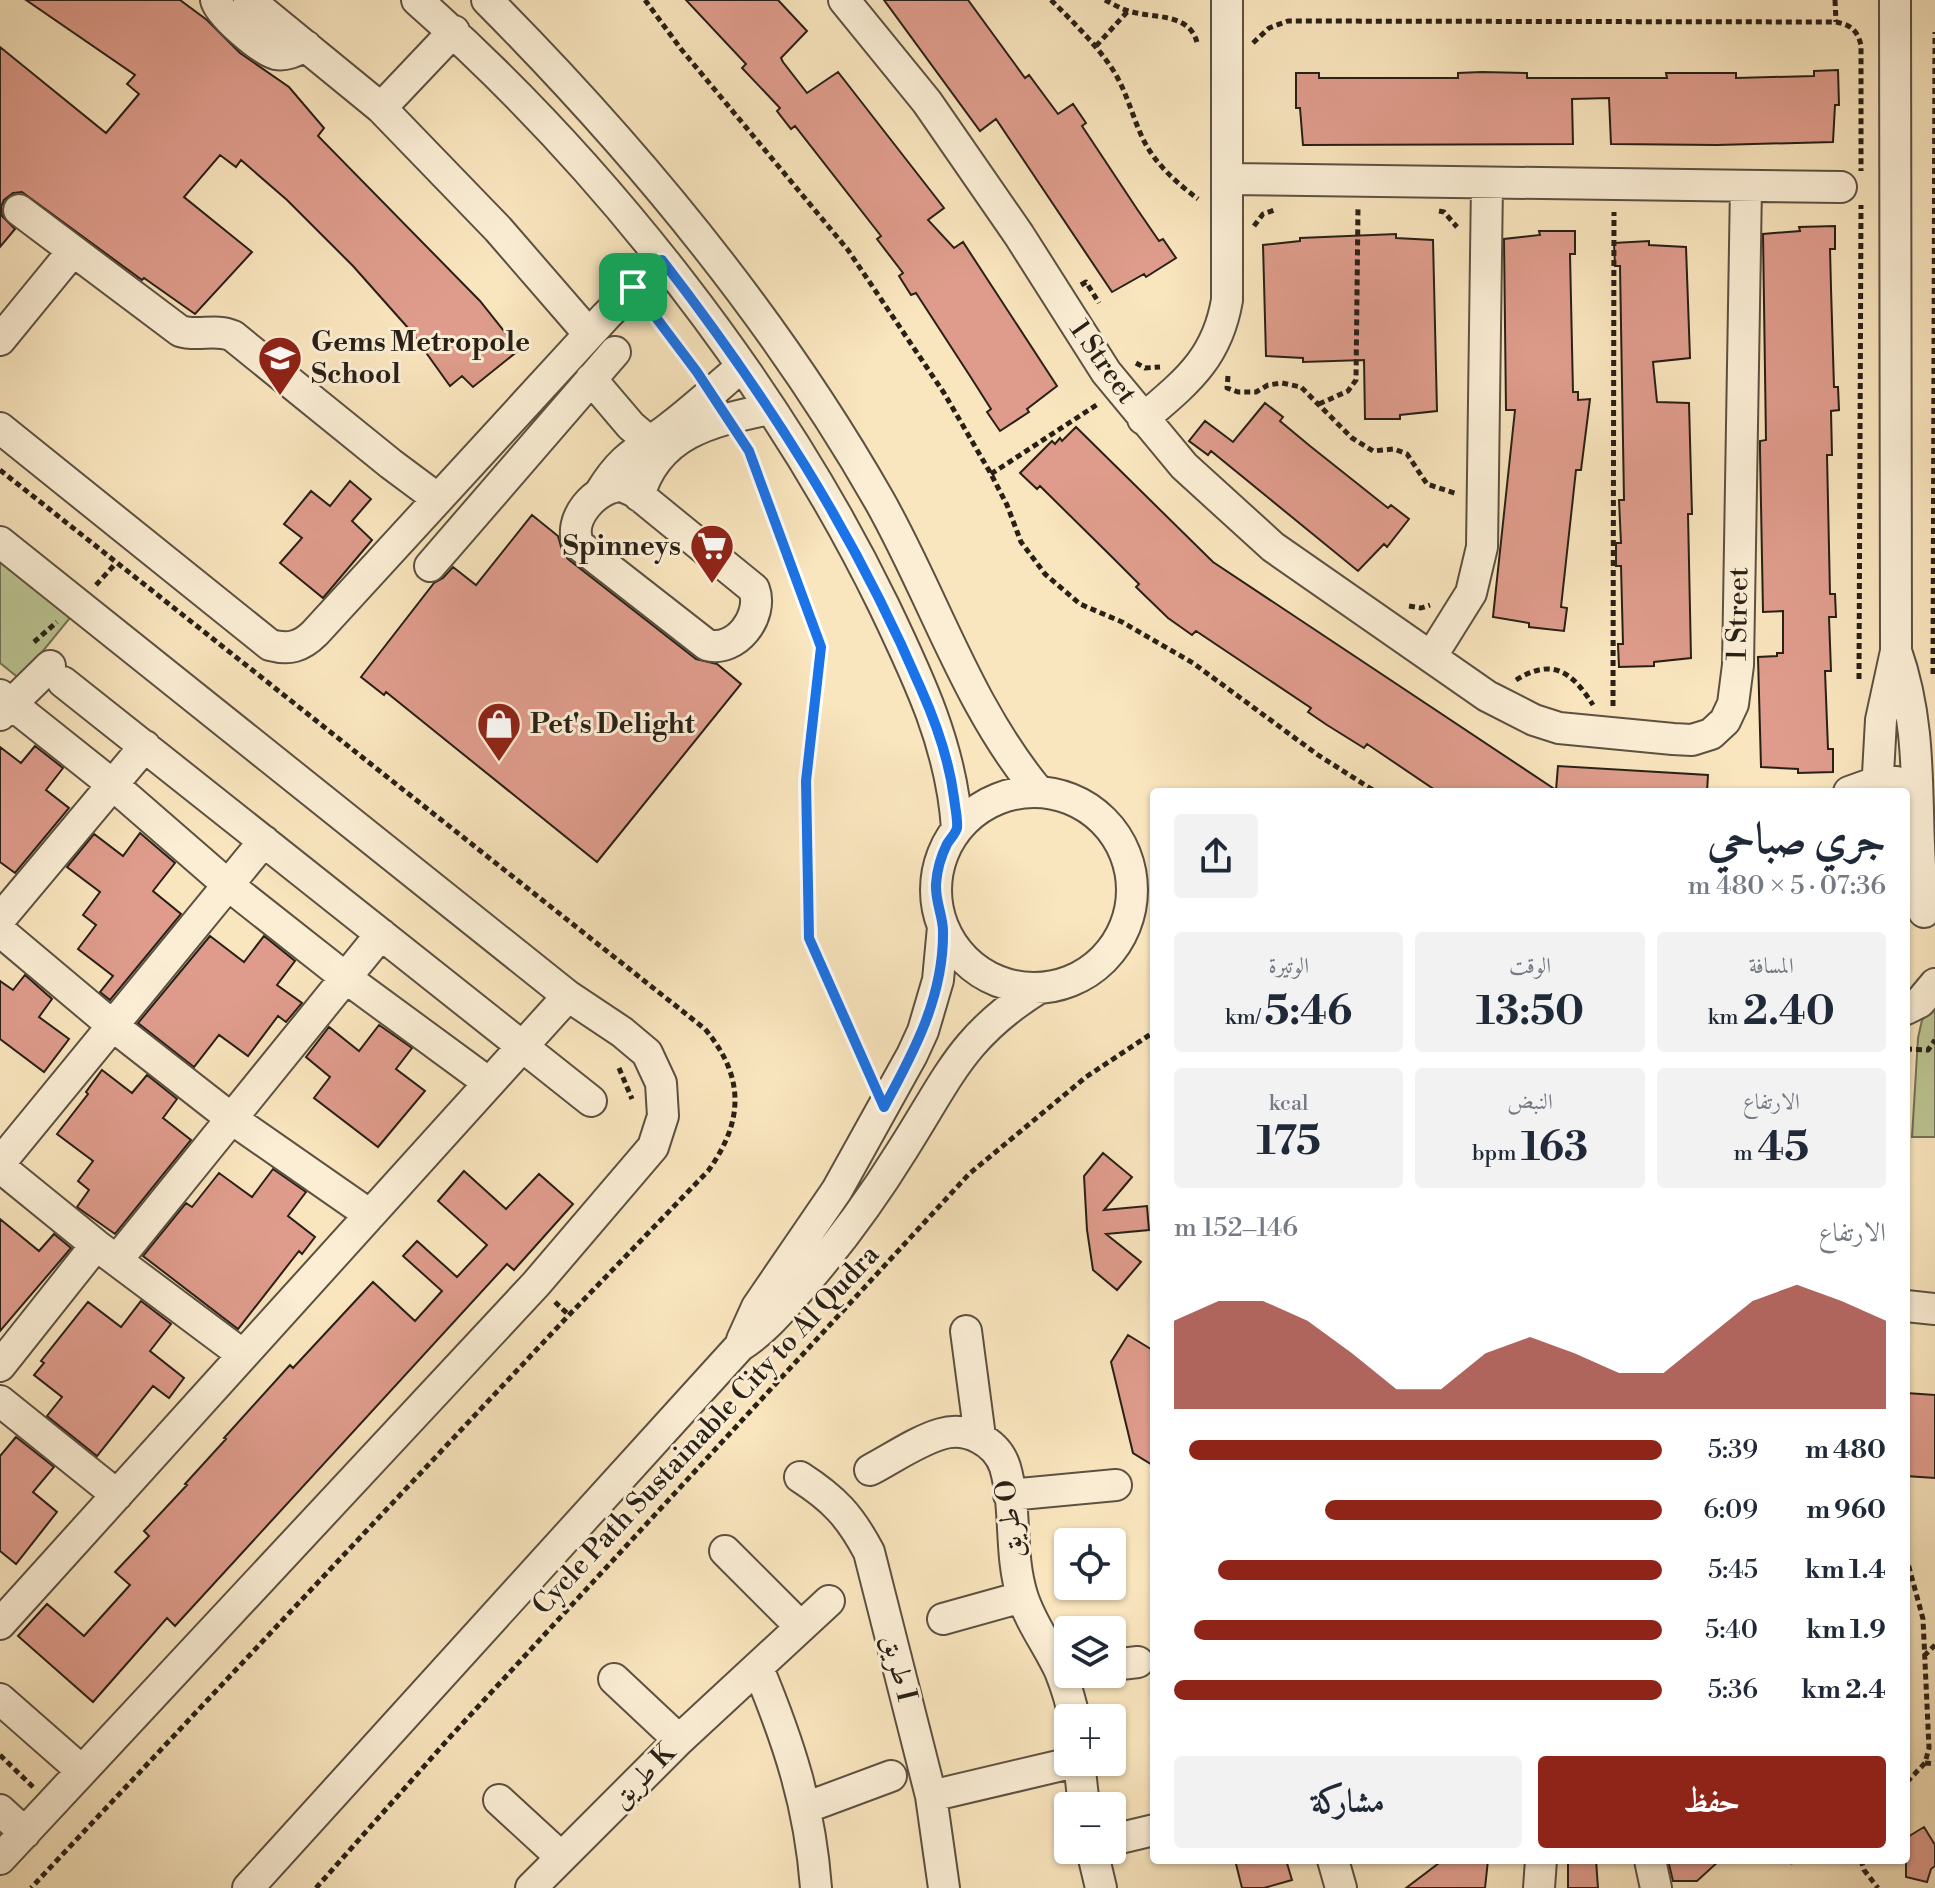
<!DOCTYPE html>
<html lang="ar">
<head>
<meta charset="utf-8">
<style>
  :root { --surface:#fff; --page:#f2f2f3; --text:#1f2937; --muted:#747a83; --accent:#8f2418 }
  body { margin:0; font-family:"Libre Bodoni",Amiri,serif; background:var(--page); color:var(--text); direction:rtl; height:100vh; display:flex; flex-direction:column; font-size:30px; white-space:nowrap }
  * { box-sizing:border-box; margin:0 }
  p { font-size:26px; color:var(--muted) }
  .icon { flex:none; width:44px; height:44px; fill:none; stroke:currentColor; stroke-width:2; stroke-linecap:round; stroke-linejoin:round }
  .map { position:relative; flex:1; overflow:hidden; direction:ltr }
  .side { position:absolute; left:1150px; top:788px; width:760px; height:1076px; display:flex; flex-direction:column; background:var(--surface); border-radius:8px; box-shadow:0 2px 6px #0004; direction:rtl }
  .side>* { flex:none }
  .controls { position:absolute; left:1054px; top:1528px; display:grid; gap:16px }
  .controls a { display:grid; place-items:center; width:72px; height:72px; border-radius:8px; background:var(--surface); box-shadow:0 2px 6px #0004; font-size:40px }
  .pin { position:absolute; display:grid; place-items:center; width:68px; height:68px; color:#fff; margin:-34px; border-radius:16px; box-shadow:0 4px 12px #0006 }
  .round { display:grid; place-items:center; flex:none; width:84px; height:84px; border-radius:8px; background:var(--page) }
  .summary { display:flex; align-items:center; justify-content:space-between; height:136px; padding:0 24px }
  h1 { font-size:44px; font-weight:700; line-height:60px }
  .stats { display:grid; grid-template-columns:repeat(3,1fr); gap:12px; height:136px; padding:8px 24px }
  .stats div { display:grid; align-content:center; border-radius:8px; background:var(--page); text-align:center }
  .stats b { font-size:40px; font-weight:700 }
  .stats small { font-size:22px; font-weight:400 }
  .stats p { font-size:22px }
  .chart { height:224px; padding:16px 24px }
  .chart p { display:flex; justify-content:space-between }
  .chart svg { width:100%; height:144px; margin-top:8px; fill:var(--accent); opacity:.7 }
  .button { display:flex; gap:16px; margin-top:auto; padding:16px 24px }
  .button a { flex:1; height:92px; border-radius:8px; background:var(--accent); color:#fff; font-size:32px; font-weight:700; line-height:92px; text-align:center }
  .button a+a { background:var(--page); color:var(--text) }
  ul { padding:0 24px; list-style:none; font-size:26px }
  li { display:grid; grid-template-columns:128px 96px 1fr; align-items:center; height:60px }
  li i { height:20px; border-radius:10px; background:var(--accent) }
  .map>svg:first-child { display:block }
</style>
</head>
<body>
<div class="map">
<svg width="1935" height="1888" viewBox="0 0 1935 1888">
  <rect width="100%" height="100%" fill="#f9e5be"/>
  <filter id="stains"><feTurbulence type="fractalNoise" baseFrequency=".0025" numOctaves="4"/><feColorMatrix values="0 0 0 0 .2 0 0 0 0 .09 0 0 0 0 .02 0 0 0 .5 -.17"/></filter>
  <radialGradient id="worn" r=".72"><stop offset=".6" stop-color="#630" stop-opacity="0"/><stop offset="1" stop-color="#630" stop-opacity=".3"/></radialGradient>
  <path fill="#bcc593" stroke="#727255" stroke-width="2" d="M 0,552 L 74,613 L 20,679 L 0,663 Z
    M 1935,1006 L 1935,1137 L 1912,1137 L 1918,1038 L 1922,1020 Z"/>
  <path fill="#df9c8c" stroke="#282017" stroke-width="2" d="M 26,0 L 180,0 L 207,20 L 240,53 L 289,87 L 324,128 L 318,136 L 480,301 L 519,350 L 473,387 L 462,376 L 450,386 L 409,329 L 353,266 L 287,200 L 241,160 L 236,167 L 220,155 L 184,197 L 252,252 L 195,314 L 144,278 L 142,280 L 22,192 L 13,193 L 4,200 L 1,207 L 2,216 L 15,229 L 0,247 L 0,47 L 106,133 L 139,94 L 127,84 L 135,75 Z
    M 686,0 L 778,0 L 807,31 L 781,58 L 783,62 L 807,93 L 838,72 L 944,208 L 928,220 L 954,248 L 963,242 L 1057,386 L 1027,409 L 1029,412 L 1000,431 L 987,412 L 991,409 L 970,376 L 916,293 L 911,295 L 899,276 L 903,273 L 877,239 L 881,236 L 795,126 L 791,129 L 777,111 L 780,108 L 742,68 L 746,64 Z
    M 884,0 L 968,0 L 1025,78 L 1029,75 L 1058,114 L 1073,104 L 1086,123 L 1082,126 L 1137,209 L 1159,241 L 1163,239 L 1176,258 L 1146,277 L 1144,274 L 1112,292 L 996,119 L 980,131 Z
    M 1838,70 L 1839,105 L 1835,105 L 1833,142 L 1717,145 L 1611,144 L 1609,98 L 1572,99 L 1573,144 L 1303,145 L 1300,108 L 1296,108 L 1296,73 L 1319,73 L 1319,78 L 1458,78 L 1458,73 L 1482,72 L 1527,73 L 1527,78 L 1667,78 L 1666,73 L 1736,73 L 1736,78 L 1814,76 L 1814,71 Z
    M 1835,226 L 1835,249 L 1830,249 L 1831,288 L 1834,387 L 1838,387 L 1839,410 L 1831,411 L 1832,455 L 1827,455 L 1830,594 L 1835,594 L 1836,617 L 1829,617 L 1831,671 L 1825,671 L 1828,749 L 1833,749 L 1833,772 L 1798,773 L 1798,769 L 1761,767 L 1758,657 L 1777,656 L 1777,653 L 1783,653 L 1783,611 L 1763,612 L 1760,450 L 1760,441 L 1766,440 L 1763,234 L 1800,231 L 1799,227 Z
    M 1539,231 L 1575,231 L 1575,254 L 1570,254 L 1573,392 L 1578,392 L 1578,400 L 1590,399 L 1581,470 L 1576,470 L 1561,607 L 1567,608 L 1564,631 L 1529,627 L 1529,623 L 1493,617 L 1515,410 L 1506,410 L 1504,239 L 1540,235 Z
    M 1396,234 L 1396,238 L 1433,240 L 1437,411 L 1400,415 L 1400,419 L 1365,419 L 1364,360 L 1303,362 L 1303,358 L 1266,356 L 1263,245 L 1300,241 L 1300,238 Z
    M 1649,241 L 1649,245 L 1686,247 L 1690,358 L 1653,362 L 1657,402 L 1689,403 L 1692,514 L 1688,514 L 1691,658 L 1654,662 L 1654,666 L 1619,667 L 1618,644 L 1623,644 L 1621,566 L 1616,566 L 1616,543 L 1621,543 L 1619,500 L 1624,500 L 1620,266 L 1615,266 L 1614,243 Z
    M 1265,403 L 1283,417 L 1280,421 L 1310,446 L 1388,508 L 1391,505 L 1409,519 L 1387,547 L 1384,544 L 1358,571 L 1211,451 L 1208,455 L 1189,441 L 1205,421 L 1233,442 Z
    M 1076,427 L 1213,562 L 1556,790 L 1558,766 L 1708,775 L 1707,792 L 1438,792 L 1367,744 L 1364,748 L 1327,725 L 1308,712 L 1311,708 L 1196,631 L 1192,635 L 1168,618 L 1136,587 L 1139,584 L 1111,556 L 1040,486 L 1037,489 L 1020,473 L 1052,441 L 1055,444 L 1060,438 L 1062,441 Z
    M 350,481 L 371,499 L 352,521 L 372,540 L 323,598 L 280,563 L 302,538 L 284,524 L 311,491 L 330,506 Z
    M 532,515 L 558,536 L 562,550 L 568,559 L 696,659 L 717,664 L 741,684 L 597,862 L 386,692 L 384,695 L 361,677 L 434,583 L 443,578 L 453,567 L 476,585 Z
    M 35,746 L 63,768 L 46,790 L 69,808 L 15,873 L 0,862 L 0,747 L 21,763 Z
    M 140,833 L 175,863 L 153,891 L 181,914 L 110,1000 L 100,992 L 113,976 L 78,949 L 96,925 L 83,915 L 100,892 L 67,867 L 94,834 L 123,856 Z
    M 210,936 L 244,962 L 264,936 L 295,961 L 277,985 L 302,1003 L 286,1022 L 278,1016 L 248,1056 L 219,1035 L 194,1067 L 138,1023 Z
    M 25,975 L 52,999 L 39,1017 L 69,1039 L 44,1072 L 0,1039 L 0,981 L 13,990 Z
    M 379,1025 L 412,1048 L 396,1069 L 425,1091 L 378,1147 L 314,1098 L 330,1077 L 306,1057 L 329,1027 L 359,1051 Z
    M 102,1070 L 132,1093 L 147,1075 L 177,1099 L 163,1118 L 191,1140 L 115,1234 L 77,1207 L 89,1190 L 78,1181 L 93,1161 L 57,1134 L 88,1094 L 86,1092 Z
    M 1103,1153 L 1132,1177 L 1104,1210 L 1147,1206 L 1149,1230 L 1106,1234 L 1141,1262 L 1117,1290 L 1093,1270 L 1087,1230 L 1084,1176 Z
    M 273,1169 L 306,1192 L 288,1216 L 315,1237 L 302,1254 L 299,1251 L 238,1329 L 143,1256 L 186,1203 L 192,1207 L 219,1173 L 252,1197 Z
    M 464,1171 L 506,1209 L 539,1174 L 573,1204 L 514,1270 L 507,1264 L 175,1626 L 167,1618 L 93,1702 L 18,1636 L 47,1604 L 84,1636 L 130,1585 L 115,1572 L 149,1536 L 144,1531 L 187,1485 L 185,1484 L 226,1439 L 224,1438 L 290,1365 L 293,1368 L 373,1282 L 415,1321 L 442,1291 L 403,1256 L 417,1241 L 457,1277 L 487,1245 L 438,1201 Z
    M 0,1219 L 39,1251 L 54,1234 L 71,1248 L 0,1331 Z
    M 141,1301 L 171,1324 L 150,1351 L 184,1378 L 169,1398 L 153,1386 L 97,1456 L 47,1416 L 62,1397 L 34,1375 L 44,1363 L 41,1361 L 88,1302 L 121,1327 Z
    M 1128,1335 L 1154,1351 L 1154,1466 L 1133,1453 L 1111,1362 Z
    M 1906,1393 L 1935,1395 L 1935,1478 L 1906,1476 Z
    M 16,1437 L 54,1467 L 33,1492 L 57,1512 L 16,1564 L 0,1551 L 0,1456 Z
    M 1924,1827 L 1935,1845 L 1935,1866 L 1931,1869 L 1927,1882 L 1906,1877 L 1906,1838 Z
    M 1235,1860 L 1286,1860 L 1292,1880 L 1264,1888 L 1242,1888 Z
    M 1443,1860 L 1488,1860 L 1485,1888 L 1406,1888 Z
    M 1568,1860 L 1596,1860 L 1598,1888 L 1568,1888 Z
    M 1668,1860 L 1720,1860 L 1697,1881 L 1673,1881 Z"/>
  <g fill="none" stroke-linecap="round" stroke-linejoin="round">
    <g stroke="#5c5141" stroke-width="34">
      <path id="minor" d="M 216,0 C 219,14 261,50 276,54 C 287,56 297,50 306,46
        M 249,0 L 381,108 L 498,229 L 589,334
        M 417,0 C 602,163 776,384 884,606 C 919,679 952,748 957,829
        M 487,0 C 636,150 774,316 879,500 C 934,597 967,706 1039,792
        M 844,0 L 927,102 L 1019,235 L 1106,372 L 1184,466 L 1273,547 L 1487,696 L 1534,720 L 1559,728 L 1673,739 L 1692,740 L 1711,734 L 1725,721 L 1733,704 L 1738,665 L 1746,186
        M 381,108 L 454,31
        M 1228,179 L 1841,187
        M 19,210 L 180,331 C 198,337 215,328 233,336 L 391,464 L 438,499
        M 0,340 L 72,252
        M 591,379 L 631,426 L 649,441
        M 1143,419 C 1186,382 1217,359 1227,300 L 1227,0
        M 0,428 L 270,645 C 289,650 301,647 315,633 L 606,316 L 662,260
        M 622,486 L 635,492 L 754,589 C 764,616 736,653 707,645 L 579,545 C 566,520 596,486 622,486 Z
        M 601,491 C 625,452 642,450 674,424 C 697,406 719,386 741,367
        M 639,496 C 657,432 713,421 769,409
        M 0,542 L 568,996 L 622,1032 L 647,1053 L 661,1083 L 663,1116 L 653,1147 L 536,1284 L 0,1859
        M 430,566 L 615,352
        M 1896,651 C 1927,739 1912,822 1924,912
        M 1431,657 L 1471,593 L 1482,547 L 1487,183
        M 63,682 L 591,1101
        M 0,695 L 113,785 L 228,885 L 346,978 L 489,1083
        M 0,715 L 50,666
        M936 890a98 98 0 1 1 196 0a98 98 0 1 1-196 0Z
        M 1849,792 L 1877,782 L 1896,782
        M 1877,792 L 1881,720 L 1896,651 L 1895,0
        M 0,919 L 145,746
        M 0,931 L 113,1026 L 232,1119 L 370,1215
        M 1906,1009 L 1920,1002 L 1935,984
        M 0,1163 L 264,841
        M 0,1167 L 96,1245 L 243,1355
        M 117,1260 L 381,934
        M 1906,1306 L 1935,1309
        M 966,1331 L 980,1437
        M 742,1340 L 757,1307 L 837,1190 L 912,1055 L 923,1031 L 938,980 L 943,927
        M 0,1366 L 96,1245
        M 0,1401 L 117,1495
        M 870,1470 C 893,1458 917,1441 941,1434 C 967,1426 997,1442 1005,1467 C 1017,1508 1009,1553 1022,1595 C 1030,1622 1048,1645 1060,1671 C 1066,1686 1071,1702 1074,1718
        M 800,1477 C 834,1499 850,1516 869,1552 L 931,1796 L 944,1888
        M 1009,1495 L 1116,1485
        M 725,1551 L 800,1626
        M 943,1619 L 1022,1597
        M 0,1624 L 568,996
        M 1112,1665 L 1138,1662
        M 758,1668 C 789,1743 810,1806 816,1888
        M 614,1679 L 679,1740
        M 0,1699 L 82,1771
        M 1079,1762 L 1084,1806
        M 931,1796 L 1075,1762
        M 499,1800 L 561,1857
        M 805,1808 L 891,1776
        M 0,1810 L 25,1833
        M 1112,1840 L 1154,1830
        M 1092,1850 L 1101,1888
        M 1333,1860 L 1341,1888
        M 1650,1860 L 1656,1888
        M 248,1888 L 740,1346 C 767,1329 785,1305 806,1282 C 842,1240 874,1196 903,1149 C 949,1077 962,1036 1039,988
        M 531,1888 L 679,1740 L 829,1601
        M 1539,1888 L 1541,1860"/>
    </g>
    <path stroke="#282017" stroke-width="5" stroke-dasharray="6 4" stroke-linecap="butt" d="M 645,0 L 681,49 L 848,250 L 944,393 L 991,474 L 1007,505 L 1021,542 L 1045,574 L 1080,604 L 1122,622 L 1193,663 L 1318,755 L 1376,792
      M 1051,0 C 1073,22 1096,44 1113,70 C 1127,92 1132,116 1143,139 C 1155,164 1177,183 1198,199
      M 1105,0 C 1113,4 1121,9 1129,11 C 1154,19 1188,12 1197,42
      M 1835,0 L 1836,22
      M 1253,43 L 1269,28 L 1288,21 L 1836,22 C 1851,25 1857,30 1861,45 L 1861,171
      M 1096,46 L 1128,11
      M 1439,211 L 1444,212 L 1457,227
      M 1254,226 L 1263,214 L 1277,209
      M 1081,285 L 1086,282 L 1099,303
      M 651,310 L 698,372
      M 1136,363 L 1145,368 L 1160,367
      M 1228,376 L 1227,388 L 1238,392 L 1256,392 L 1268,385 L 1282,383 L 1301,387 L 1352,438 L 1373,451 L 1394,449 L 1407,454 L 1427,484 L 1457,494
      M 1319,404 L 1348,391 L 1356,380 L 1358,208
      M 743,440 L 749,451 L 821,647 L 806,781 L 809,938 L 870,1074
      M 0,470 L 705,1029 C 745,1077 744,1121 708,1171 L 569,1315 L 31,1888
      M 991,474 L 1098,404
      M 96,585 L 116,563
      M 1409,606 L 1421,608 L 1430,605
      M 34,642 L 57,622
      M 1933,674 L 1935,32
      M 1859,679 L 1861,205
      M 1516,680 C 1553,657 1572,672 1593,705
      M 1613,706 L 1614,212
      M 1906,1049 L 1928,1050 L 1935,1040
      M 619,1068 L 632,1099
      M 555,1302 L 569,1315
      M 1906,1556 L 1923,1619 L 1929,1748 L 1925,1763 L 1906,1783
      M 1924,1656 L 1935,1645
      M 0,1755 L 34,1788
      M 1925,1763 L 1935,1764
      M 1861,1860 L 1864,1870 L 1878,1888
      M 1790,1862 L 1802,1860
      M 316,1888 L 451,1736 L 969,1174 L 1086,1077 L 1154,1032"/>
    <use href="#minor" stroke="#fbeed5" stroke-width="30"/>
  </g>
  <g fill="none" stroke-linecap="round" stroke-linejoin="round">
    <g stroke="#fff" stroke-width="16">
      <path id="route" d="M 662,260 C 766,395 854,532 921,689 C 937,725 949,759 954,798 C 955,807 958,820 957,828 C 956,833 950,839 947,844 C 941,856 937,870 936,884 C 935,901 943,916 943,931 C 944,996 914,1052 884,1107 L 809,938 L 806,781 L 821,647 L 749,451 L 697,372 L 633,287 Z"/>
    </g>
    <use href="#route" stroke="#1a73e8" stroke-width="10"/>
  </g>
  <defs>
    <g id="school-pin" transform="scale(2.3)"><path d="M0 17L-7.5 6A9.5 9.5 0 1 1 7.5 6Z" fill="#8f2418" stroke="#fbeed5"/><path d="M0-5L7-2L0 1L-7-2ZM-4 1L0 2.5L4 1V4Q0 6-4 4Z" fill="#fff"/></g>
    <g id="supermarket-pin" transform="scale(2.3)"><path d="M0 17L-7.5 6A9.5 9.5 0 1 1 7.5 6Z" fill="#8f2418" stroke="#fbeed5"/><path d="M-6-5.5h2.5l.6 2H6L4.5 2H-2.5L-4.4-4H-6ZM-1.5 3.2a1.3 1.3 0 1 0 .1 0ZM3 3.2a1.3 1.3 0 1 0 .1 0Z" fill="#fff"/></g>
    <g id="shop-pin" transform="scale(2.3)"><path d="M0 17L-7.5 6A9.5 9.5 0 1 1 7.5 6Z" fill="#8f2418" stroke="#fbeed5"/><path d="M-5-2.5h2.3a2.7 3.5 0 0 1 5.4 0H5L5.5 6h-11ZM-1.5-2.5h3a1.5 2.3 0 0 0-3 0Z" fill="#fff"/></g>
  </defs>
  <g fill-rule="evenodd">
    <use href="#school-pin" x="280" y="358"/>
    <use href="#supermarket-pin" x="712" y="546"/>
    <use href="#shop-pin" x="499" y="724"/>
  </g>
  <g text-anchor="middle" dominant-baseline="central" stroke-width="6" stroke-linejoin="round" paint-order="stroke">
    <g font-size="28" font-weight="bold" fill="#282017" stroke="#fbeed5" text-anchor="start">
      <text x="311" y="342">Gems Metropole<tspan x="311" dy="32">School</tspan></text>
      <text x="681" y="546" text-anchor="end">Spinneys</text>
      <text x="530" y="724">Pet's Delight</text>
    </g>
    <g font-size="28" fill="#282017" stroke="#fbeed5">
      <text transform="translate(1103 362) rotate(55)">1 Street</text>
      <text transform="translate(1738 614) rotate(-89)">1 Street</text>
      <text transform="translate(706 1430) rotate(-47)">Cycle Path Sustainable City to Al Qudra</text>
      <text transform="translate(1010 1519) rotate(-96)">طريق O</text>
      <text transform="translate(899 1668) rotate(76)">طريق I</text>
      <text transform="translate(643 1776) rotate(-45)">طريق K</text>
    </g>
  </g>
  <rect width="100%" height="100%" filter="url(#stains)"/>
  <rect width="100%" height="100%" fill="url(#worn)"/>
</svg>
<div class="controls">
<a><svg class="icon" aria-label="locate" viewBox="0 0 24 24"><circle cx="12" cy="12" r="6"/><path d="M12 2v4M12 18v4M2 12h4M18 12h4"/></svg></a>
<a><svg class="icon" aria-label="layers" viewBox="0 0 24 24"><path d="M12 4l9 5-9 5-9-5zM3 14l9 5 9-5"/></svg></a>
<a>+</a>
<a>−</a>
</div>
<div class="pin" style="left:633px;top:287px;background:#1e9e55"><svg class="icon" aria-label="arrive" viewBox="0 0 24 24"><path d="M6 21V4h12l-3 4 3 4H6"/></svg></div>
<section class="side">
<div class="summary"><div><h1>جري صباحي</h1><p>07:36 · 5 × 480 m</p></div><a class="round"><svg class="icon" aria-label="share" viewBox="0 0 24 24"><path d="M12 15V3M7 8l5-5 5 5M5 13v7h14v-7"/></svg></a></div>
<div class="stats">
<div><p>المسافة</p><b>2.40<small> km</small></b></div>
<div><p>الوقت</p><b>13:50</b></div>
<div><p>الوتيرة</p><b>5:46<small> /km</small></b></div>
</div>
<div class="stats">
<div><p>الارتفاع</p><b>45<small> m</small></b></div>
<div><p>النبض</p><b>163<small> bpm</small></b></div>
<div><p>kcal</p><b>175</b></div>
</div>
<div class="chart"><p><span>الارتفاع</span>146–152 m</p>
<svg viewBox="0 0 160 44" preserveAspectRatio="none"><path d="M0 44V17L10 11L20 11L30 17L40 27L50 38L60 38L70 27L80 22L90 27L100 33L110 33L120 22L130 11L140 6L150 11L160 17V44z"/></svg>
</div>
<ul>
<li><b>480 m</b>5:39<i style="width:97%"></i></li>
<li><b>960 m</b>6:09<i style="width:69%"></i></li>
<li><b>1.4 km</b>5:45<i style="width:91%"></i></li>
<li><b>1.9 km</b>5:40<i style="width:96%"></i></li>
<li><b>2.4 km</b>5:36<i style="width:100%"></i></li>
</ul>
<div class="button"><a>حفظ</a><a>مشاركة</a></div>
</section>
</div>
</body>
</html>
